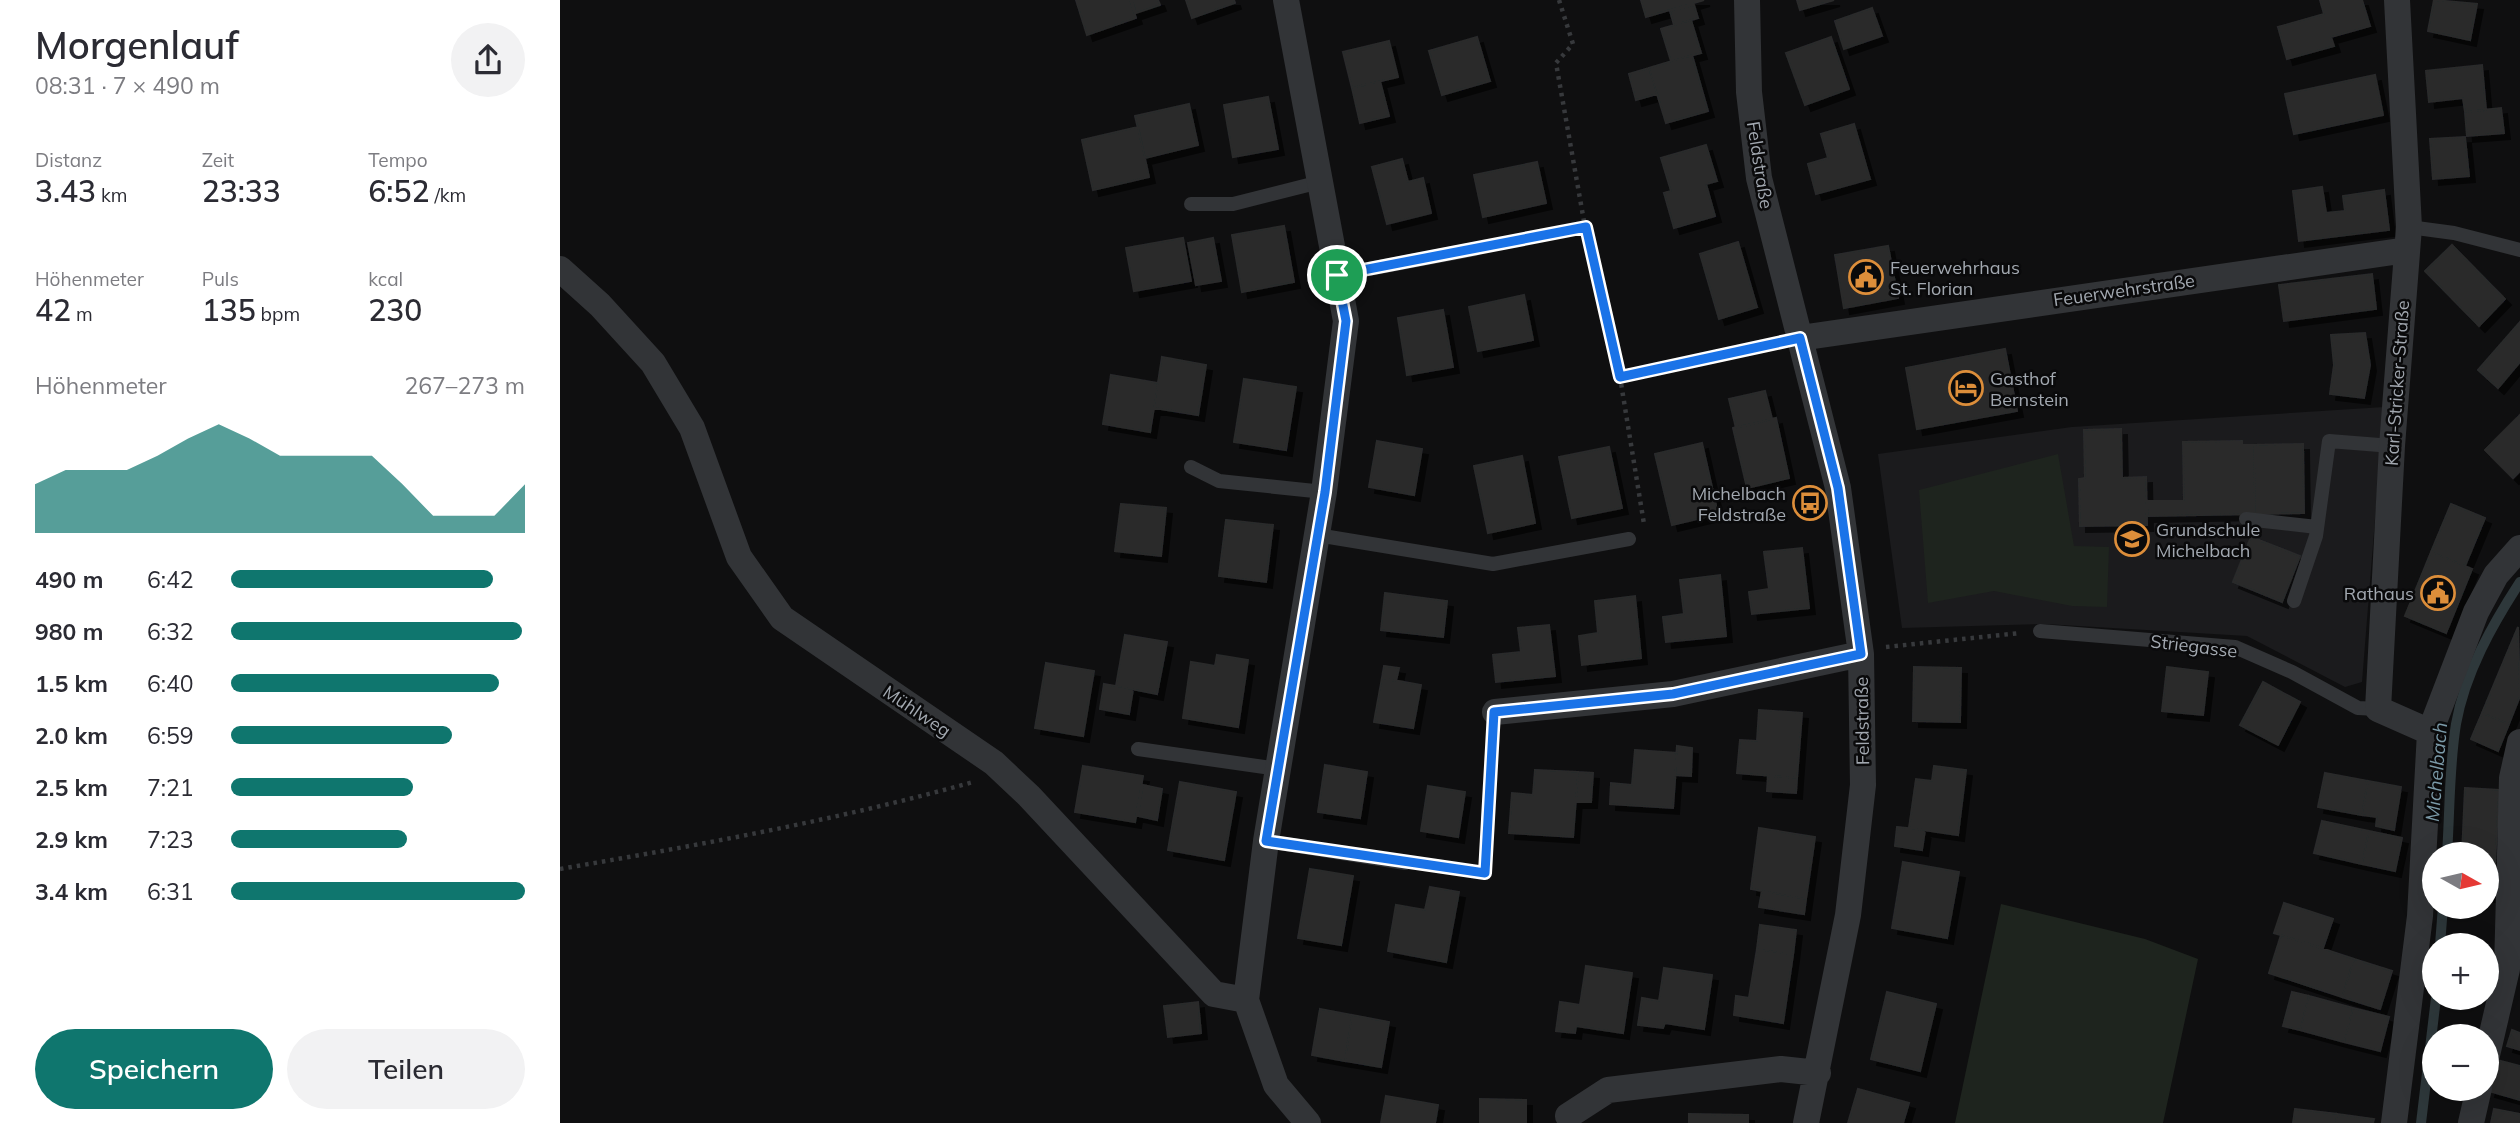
<!DOCTYPE html>
<html lang="de">
<head>
<meta charset="utf-8">
<style>
  :root { --surface:#fff; --page:#f2f2f3; --text:#2b2b33; --muted:#7c7c81; --accent:#0f766e }
  body { margin:0; font-family:Mulish,sans-serif; background:var(--page); color:var(--text); height:100vh; display:flex; flex-direction:column; font-size:26px; white-space:nowrap }
  * { box-sizing:border-box; margin:0 }
  p { font-size:23px; color:var(--muted) }
  .icon { flex:none; width:38px; height:38px; fill:none; stroke:currentColor; stroke-width:2; stroke-linecap:round; stroke-linejoin:round }
  .map { position:relative; flex:1; overflow:hidden }
  .sheet { display:flex; flex-direction:column; background:var(--surface); width:560px }
  .sheet>* { flex:none }
  .needle { width:46px; rotate:98deg }
  .tools { position:absolute; left:1862px; top:842px; display:grid; gap:14px }
  .tools a { display:grid; place-items:center; width:77px; height:77px; border-radius:50%; background:var(--surface); box-shadow:0 7px 28px #0002; font-size:35px }
  .pin { position:absolute; display:grid; place-items:center; width:60px; height:60px; color:#fff; margin:-30px; border:4px solid #fff; border-radius:50%; box-shadow:0 2px 7px #0007 }
  .round { display:grid; place-items:center; flex:none; width:74px; height:74px; border-radius:37px; background:var(--page) }
  .overview { display:flex; align-items:center; justify-content:space-between; height:119px; padding:0 35px }
  h1 { font-size:38px; font-weight:600; line-height:52px }
  .metrics { display:grid; grid-template-columns:repeat(3,1fr); gap:10px; height:119px; padding:7px 35px }
  .metrics div { display:grid; align-content:center }
  .metrics b { font-size:30px; font-weight:600 }
  .metrics small { font-size:19px; font-weight:400 }
  .metrics p { font-size:19px }
  .chart { height:196px; padding:14px 35px }
  .chart p { display:flex; justify-content:space-between }
  .chart svg { width:100%; height:126px; margin-top:7px; fill:var(--accent); opacity:.7 }
  .button { display:flex; gap:14px; margin-top:auto; padding:14px 35px }
  .button a { flex:1; height:80px; border-radius:42px; background:var(--accent); color:#fff; font-size:28px; font-weight:600; line-height:80px; text-align:center }
  .button a+a { background:var(--page); color:var(--text) }
  ul { padding:0 35px; list-style:none; font-size:23px }
  li { display:grid; grid-template-columns:112px 84px 1fr; align-items:center; height:52px }
  li i { height:18px; border-radius:9px; background:var(--accent) }
  main { display:flex; flex:1; min-height:0 }
  .map>svg:first-child { display:block }
</style>
</head>
<body>
<main>
<section class="sheet">
<div class="overview"><div><h1>Morgenlauf</h1><p>08:31 · 7 × 490 m</p></div><a class="round"><svg class="icon" aria-label="share" viewBox="0 0 24 24"><path d="M12 15V3M7 8l5-5 5 5M5 13v7h14v-7"/></svg></a></div>
<div class="metrics">
<div><p>Distanz</p><b>3.43<small> km</small></b></div>
<div><p>Zeit</p><b>23:33</b></div>
<div><p>Tempo</p><b>6:52<small> /km</small></b></div>
</div>
<div class="metrics">
<div><p>Höhenmeter</p><b>42<small> m</small></b></div>
<div><p>Puls</p><b>135<small> bpm</small></b></div>
<div><p>kcal</p><b>230</b></div>
</div>
<div class="chart"><p><span>Höhenmeter</span>267–273 m</p>
<svg viewBox="0 0 160 44" preserveAspectRatio="none"><path d="M0 44V27L10 22L20 22L30 22L40 17L50 11L60 6L70 11L80 17L90 17L100 17L110 17L120 27L130 38L140 38L150 38L160 27V44z"/></svg>
</div>
<ul>
<li><b>490 m</b>6:42<i style="width:89%"></i></li>
<li><b>980 m</b>6:32<i style="width:99%"></i></li>
<li><b>1.5 km</b>6:40<i style="width:91%"></i></li>
<li><b>2.0 km</b>6:59<i style="width:75%"></i></li>
<li><b>2.5 km</b>7:21<i style="width:62%"></i></li>
<li><b>2.9 km</b>7:23<i style="width:60%"></i></li>
<li><b>3.4 km</b>6:31<i style="width:100%"></i></li>
</ul>
<div class="button"><a>Speichern</a><a>Teilen</a></div>
</section>
<div class="map">
<svg width="1960" height="1123" viewBox="0 0 1960 1123">
  <defs>
    <filter id="shadow"><feDropShadow dx="6" dy="6" stdDeviation="0" flood-color="#0009"/></filter>
  </defs>
  <rect width="100%" height="100%" fill="#0f0f10"/>
  <path fill="#1b1b1d" d="M 1824,407 L 1802,682 L 1785,687 L 1687,636 L 1485,624 L 1342,628 L 1318,454 L 1512,427 Z"/>
  <path fill="#1e241e" d="M 1498,454 L 1514,546 L 1549,547 L 1547,607 L 1512,606 L 1434,591 L 1368,603 L 1359,490 Z
    M 1441,904 L 1585,939 L 1638,959 L 1603,1123 L 1395,1123 Z"/>
  <g fill="none" stroke-linecap="round" stroke-linejoin="round">
    <path stroke="#2e383b" stroke-width="10" d="M 1887,854 C 1890,811 1889,767 1896,724 C 1905,673 1932,625 1960,582
      M 1880,945 L 1883,906
      M 1861,1123 L 1876,998"/>
  </g>
  <path fill="#2a2a2c" stroke="#292a2c" stroke-width="2" filter="url(#shadow)" d="M 516,0 L 570,0 L 576,18 L 527,35 Z
    M 572,0 L 598,0 L 600,5 L 576,13 Z
    M 626,0 L 674,0 L 675,3 L 632,18 Z
    M 1081,0 L 1144,0 L 1086,17 Z
    M 1237,0 L 1274,0 L 1240,10 Z
    M 1760,0 L 1802,0 L 1810,26 L 1771,37 L 1774,46 L 1727,59 L 1718,27 L 1764,14 Z
    M 1874,0 L 1917,4 L 1910,40 L 1868,31 Z
    M 1134,5 L 1138,18 L 1114,25 L 1110,11 Z
    M 1312,8 L 1322,36 L 1284,49 L 1275,21 Z
    M 1131,20 L 1141,53 L 1111,61 L 1101,29 Z
    M 917,37 L 930,81 L 882,95 L 869,51 Z
    M 1271,37 L 1289,89 L 1245,105 L 1226,53 Z
    M 829,41 L 838,77 L 792,88 L 783,52 Z
    M 1132,55 L 1148,111 L 1106,123 L 1089,68 Z
    M 1922,65 L 1926,110 L 1905,112 L 1903,98 L 1869,102 L 1866,71 Z
    M 1089,68 L 1097,94 L 1076,100 L 1069,74 Z
    M 1815,75 L 1823,115 L 1734,134 L 1725,94 Z
    M 820,81 L 829,116 L 800,123 L 792,88 Z
    M 708,97 L 718,149 L 673,157 L 664,105 Z
    M 629,104 L 638,145 L 585,158 L 575,116 Z
    M 1941,108 L 1944,133 L 1907,136 L 1905,112 Z
    M 1294,124 L 1310,179 L 1256,194 L 1248,164 L 1268,158 L 1261,134 Z
    M 578,127 L 589,177 L 533,190 L 522,140 Z
    M 1905,137 L 1909,176 L 1873,179 L 1870,139 Z
    M 1146,145 L 1157,181 L 1146,184 L 1155,216 L 1114,228 L 1104,193 L 1111,191 L 1101,158 Z
    M 842,159 L 848,182 L 863,178 L 871,213 L 827,224 L 812,167 Z
    M 977,162 L 986,203 L 923,217 L 914,175 Z
    M 1762,187 L 1766,213 L 1785,211 L 1783,196 L 1824,190 L 1829,230 L 1739,241 L 1733,191 Z
    M 724,226 L 734,282 L 682,292 L 672,235 Z
    M 623,238 L 631,281 L 574,291 L 566,248 Z
    M 653,238 L 661,281 L 636,285 L 628,243 Z
    M 1178,242 L 1197,307 L 1159,319 L 1140,254 Z
    M 1892,245 L 1945,299 L 1919,326 L 1865,271 Z
    M 1328,246 L 1338,298 L 1284,308 L 1275,255 Z
    M 1812,274 L 1816,309 L 1724,321 L 1719,285 Z
    M 964,295 L 973,340 L 918,351 L 909,307 Z
    M 883,310 L 893,367 L 847,375 L 838,318 Z
    M 1960,322 L 1960,362 L 1938,388 L 1918,370 Z
    M 1805,333 L 1810,365 L 1804,398 L 1770,394 L 1774,365 L 1771,335 Z
    M 1445,349 L 1457,411 L 1357,429 L 1346,368 Z
    M 602,357 L 646,365 L 638,415 L 594,408 Z
    M 551,375 L 598,383 L 590,432 L 543,424 Z
    M 684,379 L 736,387 L 726,450 L 674,442 Z
    M 1205,391 L 1212,419 L 1176,428 L 1169,399 Z
    M 1960,415 L 1960,471 L 1953,478 L 1925,450 Z
    M 1216,418 L 1229,478 L 1187,488 L 1173,428 Z
    M 1561,429 L 1562,478 L 1586,477 L 1587,525 L 1520,526 L 1519,479 L 1525,478 L 1524,430 Z
    M 817,441 L 862,449 L 854,495 L 809,487 Z
    M 1682,441 L 1682,445 L 1694,445 L 1695,514 L 1588,516 L 1587,501 L 1624,501 L 1623,442 Z
    M 1142,443 L 1158,514 L 1112,525 L 1095,454 Z
    M 1743,444 L 1744,513 L 1695,514 L 1694,445 Z
    M 1049,447 L 1062,508 L 1012,518 L 999,457 Z
    M 962,456 L 975,523 L 928,533 L 914,466 Z
    M 561,504 L 606,508 L 601,556 L 555,551 Z
    M 1891,504 L 1925,518 L 1905,566 L 1871,552 Z
    M 666,520 L 713,525 L 706,582 L 659,576 Z
    M 1691,537 L 1740,556 L 1722,602 L 1673,582 Z
    M 1242,548 L 1249,608 L 1192,614 L 1189,592 L 1209,589 L 1204,552 Z
    M 1871,552 L 1912,569 L 1886,633 L 1845,616 Z
    M 1160,575 L 1166,636 L 1106,642 L 1103,617 L 1124,614 L 1120,580 Z
    M 825,593 L 887,601 L 883,637 L 821,630 Z
    M 1075,596 L 1081,658 L 1022,665 L 1019,636 L 1038,633 L 1035,601 Z
    M 989,625 L 995,676 L 936,682 L 933,655 L 961,652 L 958,628 Z
    M 1958,627 L 1960,696 L 1949,724 L 1922,713 Z
    M 565,635 L 607,642 L 597,694 L 556,686 Z
    M 657,655 L 688,660 L 678,727 L 623,718 L 631,662 L 655,666 Z
    M 486,663 L 534,671 L 523,736 L 475,728 Z
    M 824,666 L 839,668 L 836,681 L 822,678 Z
    M 1354,667 L 1401,668 L 1400,722 L 1353,721 Z
    M 1607,667 L 1648,672 L 1643,715 L 1602,711 Z
    M 822,678 L 861,685 L 853,728 L 814,722 Z
    M 1703,682 L 1740,702 L 1718,745 L 1680,725 Z
    M 544,684 L 573,689 L 569,714 L 540,709 Z
    M 1199,710 L 1242,713 L 1237,778 L 1177,773 L 1180,740 L 1197,741 Z
    M 1922,713 L 1949,724 L 1938,751 L 1911,739 Z
    M 1117,746 L 1132,748 L 1131,776 L 1115,775 Z
    M 1075,750 L 1117,753 L 1113,808 L 1050,804 L 1051,783 L 1072,785 Z
    M 765,765 L 807,772 L 800,818 L 758,812 Z
    M 523,766 L 583,776 L 575,822 L 515,812 Z
    M 1374,766 L 1406,770 L 1398,835 L 1349,828 L 1356,779 L 1372,781 Z
    M 975,770 L 1018,772 L 1013,837 L 949,833 L 952,793 L 973,795 Z
    M 1018,772 L 1033,773 L 1031,802 L 1016,802 Z
    M 1765,773 L 1808,781 L 1802,815 L 1758,807 Z
    M 1208,776 L 1237,778 L 1236,793 L 1207,791 Z
    M 1808,781 L 1841,787 L 1834,830 L 1816,826 L 1817,817 L 1802,815 Z
    M 620,782 L 676,792 L 664,860 L 608,850 Z
    M 583,785 L 602,789 L 597,820 L 578,816 Z
    M 868,786 L 905,792 L 898,837 L 861,831 Z
    M 1905,788 L 1939,790 L 1935,864 L 1927,863 L 1927,854 L 1902,854 Z
    M 1762,821 L 1809,831 L 1802,864 L 1754,853 Z
    M 1337,827 L 1365,830 L 1362,850 L 1335,846 Z
    M 1199,828 L 1255,837 L 1246,899 L 1191,889 Z
    M 1809,831 L 1842,838 L 1835,871 L 1802,864 Z
    M 1343,862 L 1399,872 L 1387,938 L 1332,928 Z
    M 1927,863 L 1935,864 L 1933,896 L 1927,896 Z
    M 750,869 L 793,876 L 781,945 L 738,938 Z
    M 870,887 L 899,892 L 886,962 L 828,951 L 836,905 L 865,910 Z
    M 1202,891 L 1246,899 L 1244,914 L 1199,907 Z
    M 1724,903 L 1773,919 L 1763,948 L 1714,933 Z
    M 1200,925 L 1236,930 L 1233,955 L 1197,949 Z
    M 1721,935 L 1794,959 L 1782,997 L 1709,973 Z
    M 1197,949 L 1233,955 L 1223,1023 L 1174,1015 L 1176,996 L 1189,998 Z
    M 1794,959 L 1832,971 L 1820,1009 L 1782,997 Z
    M 1026,966 L 1072,973 L 1063,1033 L 1016,1026 L 1015,1033 L 996,1031 L 1000,1002 L 1020,1005 Z
    M 1104,968 L 1152,975 L 1144,1029 L 1105,1023 L 1103,1028 L 1078,1025 L 1082,998 L 1099,1001 Z
    M 1327,992 L 1376,1004 L 1360,1071 L 1311,1059 Z
    M 1732,992 L 1749,996 L 1740,1030 L 1723,1026 Z
    M 1749,996 L 1793,1008 L 1784,1042 L 1740,1030 Z
    M 638,1002 L 641,1033 L 608,1037 L 604,1006 Z
    M 1793,1008 L 1829,1017 L 1820,1051 L 1784,1042 Z
    M 760,1009 L 792,1015 L 785,1061 L 752,1055 Z
    M 792,1015 L 829,1022 L 821,1067 L 785,1061 Z
    M 1952,1030 L 1960,1033 L 1960,1050 L 1947,1046 Z
    M 1937,1060 L 1960,1066 L 1960,1100 L 1929,1091 Z
    M 1298,1089 L 1349,1103 L 1343,1123 L 1288,1123 Z
    M 826,1096 L 878,1105 L 875,1123 L 821,1123 Z
    M 920,1099 L 966,1100 L 966,1123 L 920,1123 Z
    M 1735,1109 L 1777,1114 L 1776,1123 L 1733,1123 Z
    M 1934,1109 L 1960,1114 L 1960,1123 L 1931,1123 Z
    M 1129,1114 L 1188,1115 L 1188,1123 L 1129,1123 Z
    M 1777,1114 L 1814,1119 L 1813,1123 L 1776,1123 Z"/>
  <g fill="none" stroke-linecap="round" stroke-linejoin="round">
    <path stroke="#37393c" stroke-width="4.5" stroke-dasharray="3.5 5" stroke-linecap="butt" d="M 999,0 L 1013,44 L 996,63 L 1025,227 L 1060,377 L 1084,524
      M 934,245 L 1025,227
      M 1060,377 L 1213,344
      M 1326,647 L 1460,633
      M 867,866 L 925,873 L 933,738
      M 0,869 C 139,845 278,820 413,782"/>
    <path stroke="#323437" stroke-width="14" d="M 631,204 L 673,204 L 760,182
      M 1849,227 L 1894,233 L 1960,250
      M 777,275 L 915,249
      M 631,467 L 659,481 L 764,492
      M 1686,519 L 1757,527
      M 757,535 L 933,564 L 1069,539
      M 1734,601 L 1756,536 L 1769,441 L 1832,446
      M 1480,631 L 1675,647 L 1732,672 L 1798,708 L 1818,709
      M 578,749 L 718,769
      M 706,841 L 845,863"/>
    <path stroke="#323437" stroke-width="26" d="M 726,0 L 786,321 L 764,492 L 706,841 L 686,1000 L 716,1085 L 748,1123
      M 1187,0 L 1189,92 L 1199,178 L 1278,488 L 1301,654 L 1303,785 L 1288,915 L 1246,1123
      M 1837,0 L 1849,227 L 1832,446 L 1818,709 L 1870,732
      M 0,269 L 40,305 L 93,363 L 132,428 L 179,557 L 222,618 L 434,763 L 469,796 L 654,994 L 686,1000
      M 1240,338 L 1847,250
      M 935,712 L 1113,694 L 1301,654
      M 1927,1055 L 1947,969 L 1952,778 L 1960,742
      M 1008,1116 L 1048,1090 L 1221,1069 L 1258,1073
      M 1834,1123 L 1860,916 L 1870,732 L 1916,612 L 1936,575 L 1960,548
      M 1911,1123 L 1919,1088"/>
  </g>
  <g fill="none" stroke-linecap="round" stroke-linejoin="round">
    <g stroke="#fff" stroke-width="14">
      <path id="route" d="M 1026,227 L 1060,377 L 1240,338 L 1278,488 L 1301,654 L 1113,694 L 934,712 L 925,873 L 706,841 L 765,492 L 786,321 L 777,275 Z"/>
    </g>
    <use href="#route" stroke="#1a73e8" stroke-width="9"/>
  </g>
  <defs>
    <g id="civic-ring" transform="scale(1.75)"><circle r="9.5" fill="#0a0a0b" stroke="#dd8e3a" stroke-width="1.5"/><path d="M-.6-6.5H3V-4.5H.6V-3L4-1V1h2V6H-6V1h2V-1L-.6-3ZM-1.2 2.5V6h2.4V2.5Z" fill="#dd8e3a"/></g>
    <g id="hotel-ring" transform="scale(1.75)"><circle r="9.5" fill="#0a0a0b" stroke="#dd8e3a" stroke-width="1.5"/><path d="M-6-4.5h1.5V1H6V5H4.5V3h-9V5H-6ZM-4 0a1.8 1.8 0 1 1 3.6 0ZM.5 0V-2.5h3Q6-2.5 6 0Z" fill="#dd8e3a"/></g>
    <g id="bus-ring" transform="scale(1.75)"><circle r="9.5" fill="#0a0a0b" stroke="#dd8e3a" stroke-width="1.5"/><path d="M-5-6H5V4H4V6H2V4H-2V6H-4V4H-5ZM-3.5-4V0h7V-4ZM-3.5 1.2v1.5H-2V1.2ZM2 1.2v1.5H3.5V1.2Z" fill="#dd8e3a"/></g>
    <g id="school-ring" transform="scale(1.75)"><circle r="9.5" fill="#0a0a0b" stroke="#dd8e3a" stroke-width="1.5"/><path d="M0-5L7-2L0 1L-7-2ZM-4 1L0 2.5L4 1V4Q0 6-4 4Z" fill="#dd8e3a"/></g>
  </defs>
  <g fill-rule="evenodd">
    <use href="#civic-ring" x="1306" y="277"/>
    <use href="#hotel-ring" x="1406" y="388"/>
    <use href="#bus-ring" x="1250" y="503"/>
    <use href="#school-ring" x="1572" y="539"/>
    <use href="#civic-ring" x="1878" y="593"/>
  </g>
  <g text-anchor="middle" dominant-baseline="central" stroke-width="5" stroke-linejoin="round" paint-order="stroke">
    <g font-size="18" fill="#a2a8b0" stroke="#0a0a0b">
      <text transform="translate(1200 165) rotate(81)">Feldstraße</text>
      <text transform="translate(1564 290) rotate(-8)">Feuerwehrstraße</text>
      <text transform="translate(1837 383) rotate(-86)">Karl-Stricker-Straße</text>
      <text transform="translate(1634 646) rotate(7)">Striegasse</text>
      <text transform="translate(357 711) rotate(34)">Mühlweg</text>
      <text transform="translate(1302 721) rotate(-91)">Feldstraße</text>
    </g>
    <g font-size="18" fill="#a2a8b0" stroke="#0a0a0b" text-anchor="start">
      <text x="1330" y="267">Feuerwehrhaus<tspan x="1330" dy="21">St. Florian</tspan></text>
      <text x="1430" y="378">Gasthof<tspan x="1430" dy="21">Bernstein</tspan></text>
      <text x="1226" y="493" text-anchor="end">Michelbach<tspan x="1226" dy="21">Feldstraße</tspan></text>
      <text x="1596" y="529">Grundschule<tspan x="1596" dy="21">Michelbach</tspan></text>
      <text x="1854" y="593" text-anchor="end">Rathaus</text>
    </g>
    <g font-size="19" font-style="italic" fill="#7b9aa8" stroke="#0a0a0b">
      <text transform="translate(1876 772) rotate(-85)">Michelbach</text>
    </g>
  </g>
</svg>
<div class="tools">
<a><svg class="needle" viewBox="-14 -14 28 28"><path d="M0-13l5 13h-10z" fill="#e53935"/><path d="M0 13l5-13h-10z" fill="#7c7c81"/></svg></a>
<a>+</a>
<a>−</a>
</div>
<div class="pin" style="left:777px;top:275px;background:#1e9e55"><svg class="icon" aria-label="arrive" viewBox="0 0 24 24"><path d="M6 21V4h12l-3 4 3 4H6"/></svg></div>
</div>
</main>
</body>
</html>
